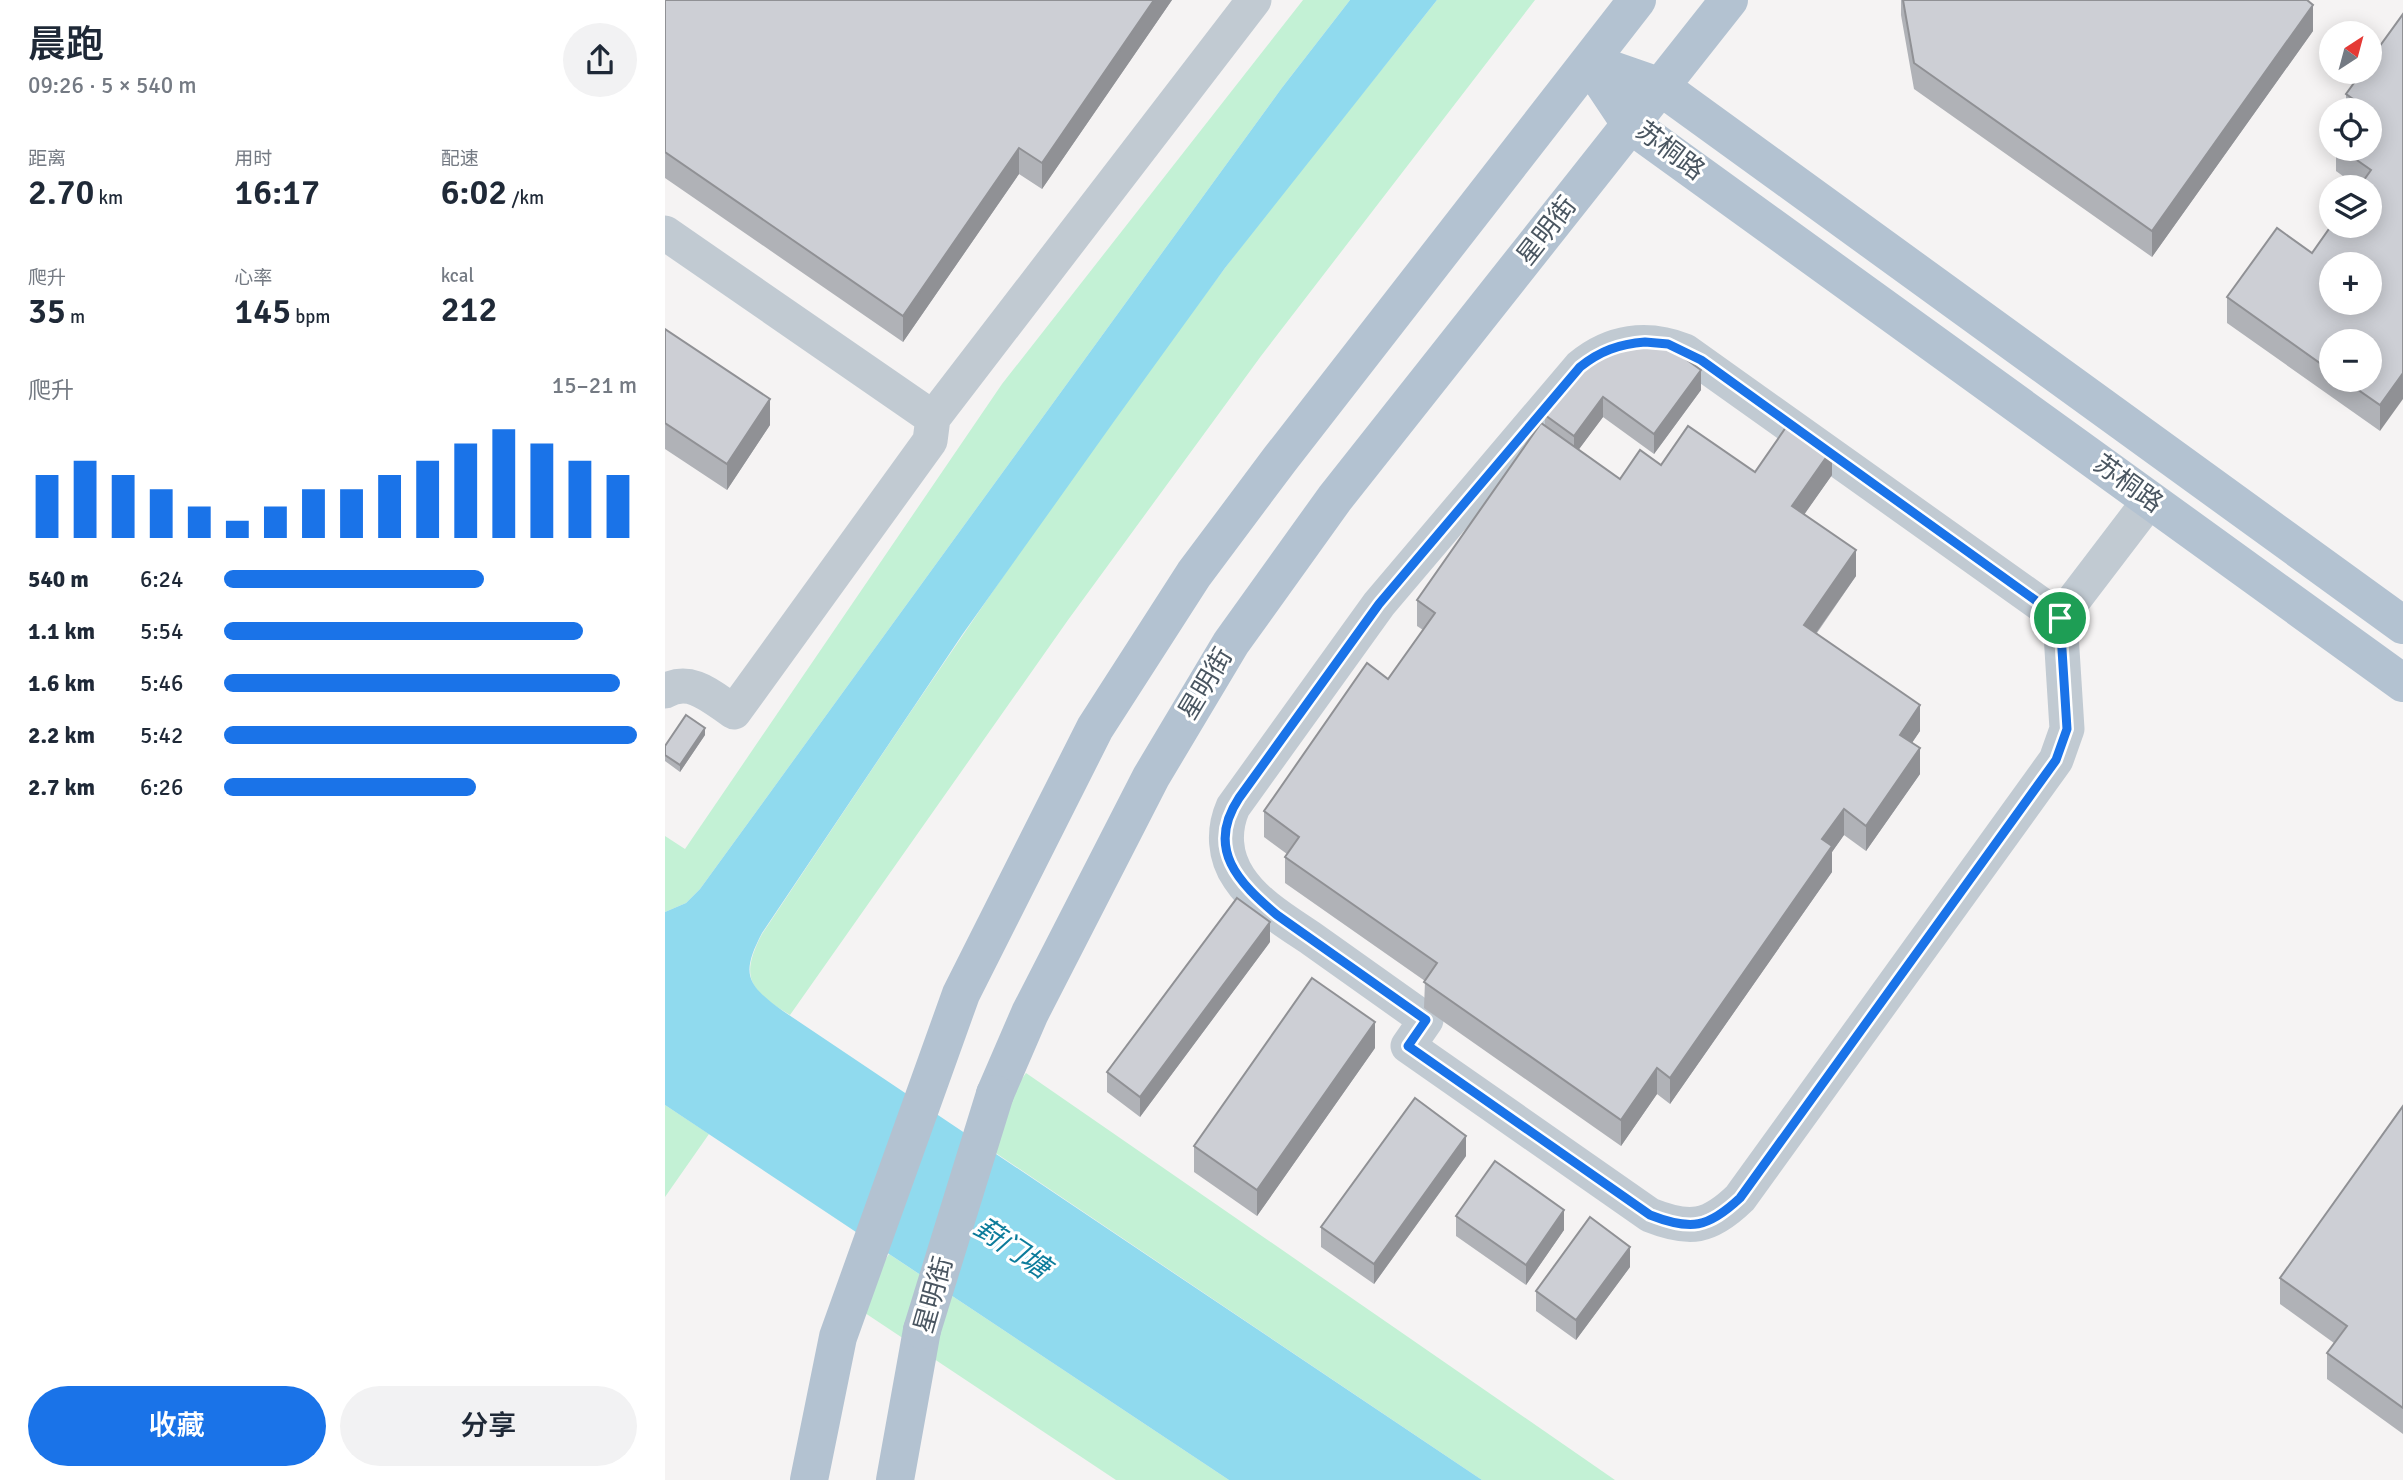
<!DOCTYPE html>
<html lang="zh">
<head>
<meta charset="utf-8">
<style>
  :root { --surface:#fff; --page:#f2f2f3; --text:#1f2937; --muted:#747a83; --accent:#1a73e8 }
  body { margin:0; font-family:Signika,"Noto Sans SC",sans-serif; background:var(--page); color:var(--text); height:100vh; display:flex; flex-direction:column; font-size:26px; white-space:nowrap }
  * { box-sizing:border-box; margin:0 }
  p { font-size:23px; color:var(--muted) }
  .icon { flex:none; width:38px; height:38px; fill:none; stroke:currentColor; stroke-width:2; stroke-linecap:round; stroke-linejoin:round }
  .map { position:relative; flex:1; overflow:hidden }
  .panel { display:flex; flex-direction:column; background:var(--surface); width:665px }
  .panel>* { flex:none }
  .needle { width:46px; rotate:36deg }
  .controls { position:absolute; left:1654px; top:21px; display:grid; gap:14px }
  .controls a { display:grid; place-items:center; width:63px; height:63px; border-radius:50%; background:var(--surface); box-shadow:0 4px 18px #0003; font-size:35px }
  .pin { position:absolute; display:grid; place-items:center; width:60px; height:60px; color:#fff; margin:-30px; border:4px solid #fff; border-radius:50%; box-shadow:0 2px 7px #0007 }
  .round { display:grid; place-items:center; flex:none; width:74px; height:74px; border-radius:37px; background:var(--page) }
  .overview { display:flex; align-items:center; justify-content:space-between; height:119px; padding:0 28px }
  h1 { font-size:38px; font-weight:600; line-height:52px }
  .metrics { display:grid; grid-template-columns:repeat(3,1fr); gap:10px; height:119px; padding:7px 28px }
  .metrics div { display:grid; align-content:center }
  .metrics b { font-size:35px; font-weight:600 }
  .metrics small { font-size:19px; font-weight:400 }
  .metrics p { font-size:19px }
  .chart { height:196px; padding:14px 28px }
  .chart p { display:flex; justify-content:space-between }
  .chart svg { width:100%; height:126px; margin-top:7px; stroke:var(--accent); stroke-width:6 }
  .action { display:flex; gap:14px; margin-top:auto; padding:14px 28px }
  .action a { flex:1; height:80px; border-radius:42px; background:var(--accent); color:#fff; font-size:28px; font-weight:600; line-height:80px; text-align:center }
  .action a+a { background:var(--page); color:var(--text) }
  ul { padding:0 28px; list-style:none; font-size:23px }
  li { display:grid; grid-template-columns:112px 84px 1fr; align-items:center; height:52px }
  li i { height:18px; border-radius:9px; background:var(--accent) }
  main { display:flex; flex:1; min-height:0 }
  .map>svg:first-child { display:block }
</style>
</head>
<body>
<main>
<section class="panel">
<div class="overview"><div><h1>晨跑</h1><p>09:26 · 5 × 540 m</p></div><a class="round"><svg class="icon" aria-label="share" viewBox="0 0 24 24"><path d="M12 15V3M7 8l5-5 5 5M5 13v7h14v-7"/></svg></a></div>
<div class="metrics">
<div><p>距离</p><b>2.70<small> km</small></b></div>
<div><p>用时</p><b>16:17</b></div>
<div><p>配速</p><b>6:02<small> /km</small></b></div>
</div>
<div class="metrics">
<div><p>爬升</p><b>35<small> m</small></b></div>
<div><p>心率</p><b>145<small> bpm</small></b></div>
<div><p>kcal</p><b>212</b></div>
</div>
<div class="chart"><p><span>爬升</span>15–21 m</p>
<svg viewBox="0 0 160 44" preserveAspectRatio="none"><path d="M5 44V22M15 44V17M25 44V22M35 44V27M45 44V33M55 44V38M65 44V33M75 44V27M85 44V27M95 44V22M105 44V17M115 44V11M125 44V6M135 44V11M145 44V17M155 44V22"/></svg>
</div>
<ul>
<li><b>540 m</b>6:24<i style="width:63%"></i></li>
<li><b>1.1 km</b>5:54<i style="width:87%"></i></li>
<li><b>1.6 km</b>5:46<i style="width:96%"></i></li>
<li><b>2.2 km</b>5:42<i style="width:100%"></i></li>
<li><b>2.7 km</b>6:26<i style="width:61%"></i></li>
</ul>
<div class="action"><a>收藏</a><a>分享</a></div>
</section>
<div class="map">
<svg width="1738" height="1480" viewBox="0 0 1738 1480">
  <rect width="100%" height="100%" fill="#f5f3f3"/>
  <path fill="#c3f1d5" d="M 638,0 L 685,0 L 616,89 L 35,889 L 21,903 L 0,912 L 0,836 L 20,849 L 337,384 Z
    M 772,0 L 870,0 L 596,356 L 403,620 L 125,1015 C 85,991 74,978 97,934 C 247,709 397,484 560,268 C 629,177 702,89 772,0 Z
    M 361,1073 L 950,1480 L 817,1480 L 313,1141 Z
    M 0,1105 L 44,1134 L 0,1197 Z
    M 224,1254 L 564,1480 L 451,1480 L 191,1307 Z"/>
  <path fill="#90daee" d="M 685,0 L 772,0 L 560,268 L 450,420 L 297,635 L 97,933 C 75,975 82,985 118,1011 L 817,1480 L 564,1480 L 0,1105 L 0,912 L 21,903 L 35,889 L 616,89 Z"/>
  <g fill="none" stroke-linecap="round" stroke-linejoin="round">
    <path stroke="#c1cad2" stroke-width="35" d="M 0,233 L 268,418
      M 1395,618 L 1020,351 C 982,336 946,341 915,367 L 714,604 L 568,807 C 558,830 559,856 574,878 C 591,904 622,922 647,939 C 685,966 723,993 761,1020 L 743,1046 L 985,1215 C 1025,1231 1044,1228 1075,1198 L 1391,760 L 1402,729 L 1395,618 L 1485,500
      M 0,691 C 26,676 48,698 69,712 L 265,441 L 268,418 L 589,0"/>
    <path stroke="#b3c2d1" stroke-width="38" d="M 924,62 L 966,125 L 1738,683
      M 924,62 L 996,87 L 1738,625
      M 330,1094 L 365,1013 L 486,777 L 566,643 L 670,498 L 1064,0
      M 144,1480 L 173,1337 L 296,994 L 430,728 L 529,574 L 615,459 L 972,0
      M 230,1480 L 257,1330"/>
    <path stroke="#b3c2d1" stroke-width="38" d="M 257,1330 L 330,1094"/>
  </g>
  <path fill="#b0b2b7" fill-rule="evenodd" d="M 0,0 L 507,0 L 377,189 L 354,174 L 238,342 L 0,178 Z
    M 1236,0 L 1642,0 L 1648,31 L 1487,257 L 1249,89 L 1236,15 Z
    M 1738,14 L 1715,431 L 1562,323 L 1562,297 L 1647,253 L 1693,187 L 1671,171 L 1671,149 L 1704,149 L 1704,110 L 1681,110 L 1681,94 ZM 1666,341 L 1704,380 L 1666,380 Z
    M 0,329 L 105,425 L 62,490 L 0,449 Z
    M 906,378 L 1036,390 L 989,454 L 938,417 L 913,450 L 955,479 L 996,465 L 1090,472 L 1167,475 L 1139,514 L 1191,576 L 1152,633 L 1255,731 L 1247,743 L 1255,774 L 1201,851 L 1179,835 L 1167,852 L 1167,872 L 1005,1104 L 992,1094 L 956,1146 L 759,1008 L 760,981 L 620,883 L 620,857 L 622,854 L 599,837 L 599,811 L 723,679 L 758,630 L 752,626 L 752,600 L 880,426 L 880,415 Z
    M 40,735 L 15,772 L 0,761 L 0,746 Z
    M 605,942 L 475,1117 L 442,1092 L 442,1072 Z
    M 710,1048 L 592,1216 L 529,1172 L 529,1146 Z
    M 1738,1106 L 1738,1434 L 1662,1379 L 1662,1353 L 1669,1343 L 1615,1304 L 1615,1278 Z
    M 801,1156 L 709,1284 L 656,1247 L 656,1227 Z
    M 791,1216 L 899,1230 L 861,1285 L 791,1236 Z
    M 965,1267 L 911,1340 L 871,1311 L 871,1291 Z"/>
  <path fill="#909195" d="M 489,0 L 507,0 L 377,189 L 377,163 Z
    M 1648,5 L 1648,31 L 1487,257 L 1487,231 Z
    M 354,148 L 354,174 L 238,342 L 238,316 Z
    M 1036,370 L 1036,390 L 989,454 L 989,434 Z
    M 1738,373 L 1738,399 L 1715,431 L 1715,405 Z
    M 938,397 L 938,417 L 909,456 L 909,436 Z
    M 105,399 L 105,425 L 62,490 L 62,464 Z
    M 1167,449 L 1167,475 L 1127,532 L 1127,506 Z
    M 1191,550 L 1191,576 L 1139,650 L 1139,625 Z
    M 1255,705 L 1255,731 L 1235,760 L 1235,735 Z
    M 40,728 L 40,735 L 15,772 L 15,765 Z
    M 1255,748 L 1255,774 L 1201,851 L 1201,826 Z
    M 1179,809 L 1179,835 L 1167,852 L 1167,872 L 1005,1104 L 1005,1078 L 1157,839 Z
    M 605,922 L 605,942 L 475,1117 L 475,1097 Z
    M 710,1022 L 710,1048 L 592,1216 L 592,1190 Z
    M 992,1068 L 992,1094 L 956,1146 L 956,1120 Z
    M 801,1136 L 801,1156 L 709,1284 L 709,1264 Z
    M 899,1210 L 899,1230 L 861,1285 L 861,1265 Z
    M 965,1247 L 965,1267 L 911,1340 L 911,1320 Z"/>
  <path fill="#cdcfd5" stroke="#909195" stroke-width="2" fill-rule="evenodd" d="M 0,0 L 489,0 L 377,163 L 354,148 L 238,316 L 0,152 Z
    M 1238,0 L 1642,0 L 1648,5 L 1487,231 L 1249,63 Z
    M 1738,14 L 1738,373 L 1715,405 L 1679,380 L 1704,380 L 1704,341 L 1666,341 L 1666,371 L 1562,297 L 1612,228 L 1647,253 L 1666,226 L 1704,226 L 1704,187 L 1694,187 L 1706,170 L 1676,149 L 1704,149 L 1704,110 L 1695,110 L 1698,106 L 1681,94 L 1697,72 L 1704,72 L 1704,61 ZM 1666,264 L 1704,264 L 1704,303 L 1666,303 Z
    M 0,329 L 105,399 L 62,464 L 0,423 Z
    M 987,340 L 1001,345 L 1036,370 L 989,434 L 938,397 L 909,436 L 880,415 L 906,378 L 924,360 L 958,342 Z
    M 1126,420 L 1167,449 L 1127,506 L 1191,550 L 1139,625 L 1255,705 L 1235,735 L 1255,748 L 1201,826 L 1179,809 L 1157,839 L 1167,846 L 1005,1078 L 992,1068 L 956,1120 L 759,982 L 772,963 L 620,857 L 634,837 L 599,811 L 702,663 L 723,679 L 770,613 L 752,600 L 876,423 L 955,479 L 975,450 L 996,465 L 1023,426 L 1090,472 Z
    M 21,715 L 40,728 L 15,765 L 0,755 L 0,746 Z
    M 572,898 L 605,922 L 475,1097 L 442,1072 Z
    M 647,978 L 710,1022 L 592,1190 L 529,1146 Z
    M 750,1098 L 801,1136 L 709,1264 L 656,1227 Z
    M 1738,1106 L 1738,1408 L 1662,1353 L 1682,1326 L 1615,1278 Z
    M 830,1161 L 899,1210 L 861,1265 L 791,1216 Z
    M 925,1217 L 965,1247 L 911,1320 L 871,1291 Z"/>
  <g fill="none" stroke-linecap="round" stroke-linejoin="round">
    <g stroke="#fff" stroke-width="14">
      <path id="route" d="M 980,342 L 1003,344 L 1036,360 L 1395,618 L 1402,729 L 1391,760 L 1075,1198 C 1043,1228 1026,1231 985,1215 L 743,1046 L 761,1020 L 612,915 C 574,883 540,849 574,798 L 714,604 L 915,367 C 935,351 954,344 980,342 Z"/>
    </g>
    <use href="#route" stroke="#1a73e8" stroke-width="9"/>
  </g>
  <g text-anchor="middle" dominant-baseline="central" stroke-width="6" stroke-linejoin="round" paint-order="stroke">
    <g font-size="26" fill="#4a5661" stroke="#fff">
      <text transform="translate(1005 151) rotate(37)">苏桐路</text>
      <text transform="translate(882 231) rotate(-52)">星明街</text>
      <text transform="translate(1463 484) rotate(36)">苏桐路</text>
      <text transform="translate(541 684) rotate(-59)">星明街</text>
      <text transform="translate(269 1295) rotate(-74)">星明街</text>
    </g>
    <g font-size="28" font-style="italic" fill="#0c7c9b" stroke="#fff">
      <text transform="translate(347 1248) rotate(34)">葑门塘</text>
    </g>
  </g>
</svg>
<div class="controls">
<a><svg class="needle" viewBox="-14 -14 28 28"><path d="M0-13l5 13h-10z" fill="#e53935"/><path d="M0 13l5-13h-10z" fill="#747a83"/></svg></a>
<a><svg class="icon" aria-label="locate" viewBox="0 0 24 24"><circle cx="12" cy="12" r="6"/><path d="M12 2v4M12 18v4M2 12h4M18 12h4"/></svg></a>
<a><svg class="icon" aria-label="layers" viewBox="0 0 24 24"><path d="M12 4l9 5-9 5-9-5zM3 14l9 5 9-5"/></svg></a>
<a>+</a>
<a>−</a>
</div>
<div class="pin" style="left:1395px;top:618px;background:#1e9e55"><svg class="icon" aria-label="arrive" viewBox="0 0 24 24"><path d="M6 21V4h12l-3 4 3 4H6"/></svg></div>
</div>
</main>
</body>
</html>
